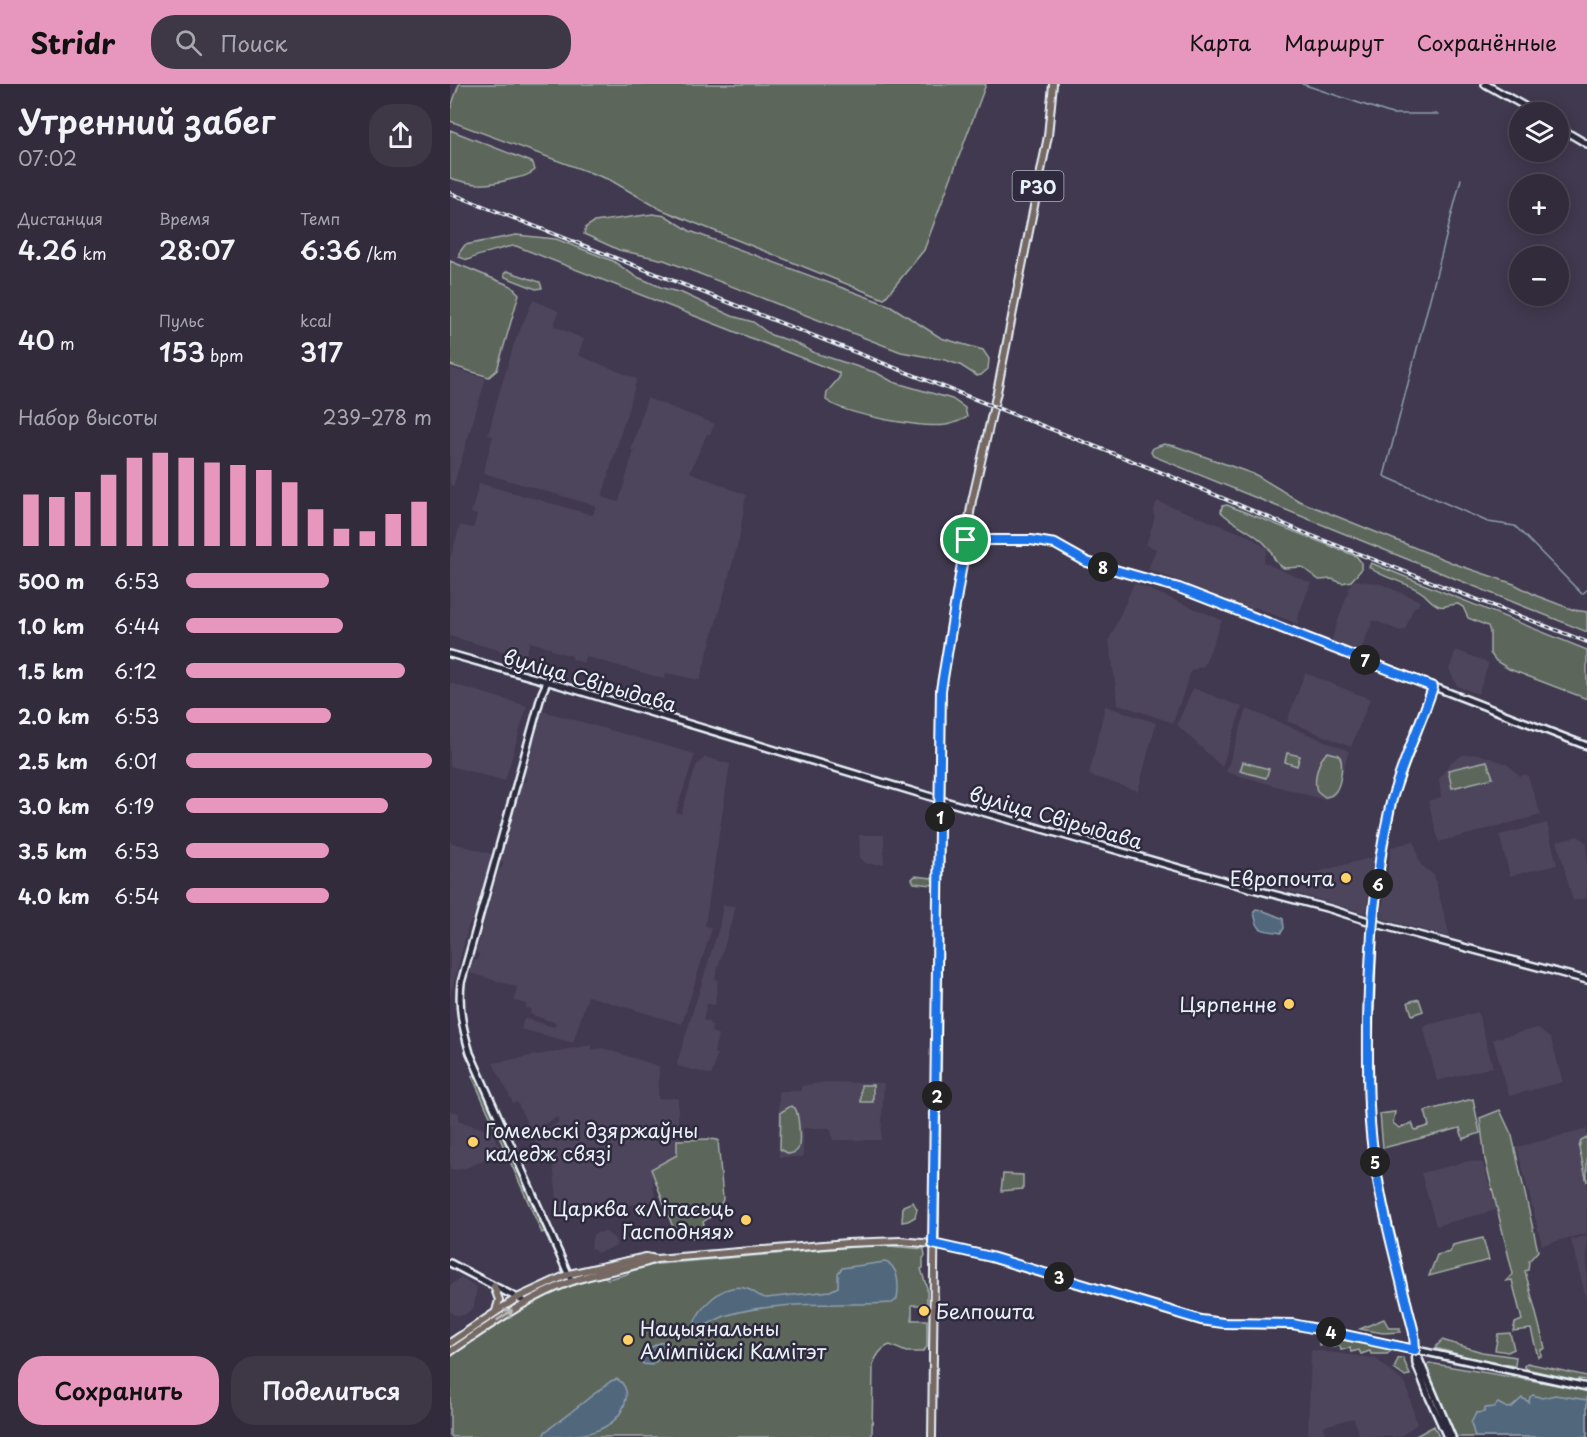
<!DOCTYPE html>
<html lang="ru">
<head>
<meta charset="utf-8">
<style>
  :root { --surface:#312b3b; --page:#3d3746; --text:#f1f3f6; --muted:#a8a7af; --line:#4c4755; --accent:#e797bd }
  body { margin:0; font-family:"Playpen Sans",sans-serif; background:var(--page); color:var(--text); height:100vh; display:flex; flex-direction:column; font-size:22px; white-space:nowrap }
  * { box-sizing:border-box; margin:0 }
  p { font-size:20px; color:var(--muted) }
  .icon { flex:none; width:33px; height:33px; fill:none; stroke:currentColor; stroke-width:2; stroke-linecap:round; stroke-linejoin:round }
  .map { position:relative; flex:1; overflow:hidden }
  .panel { display:flex; flex-direction:column; background:var(--surface); width:450px }
  .panel>* { flex:none }
  .controls { position:absolute; left:1059px; top:18px; display:grid; gap:12px }
  .controls a { display:grid; place-items:center; width:60px; height:60px; border-radius:50%; background:var(--surface); box-shadow:0 3px 15px #0003,0 0 0 2px var(--line); font-size:30px }
  .pin { position:absolute; display:grid; place-items:center; width:51px; height:51px; color:#fff; margin:-26px; border:3px solid #fff; border-radius:50%; box-shadow:0 2px 6px #0007 }
  .km { position:absolute; width:30px; height:30px; margin:-15px; border-radius:50%; background:#222; color:#fff; font-size:16px; line-height:30px; text-align:center }
  .round { display:grid; place-items:center; flex:none; width:63px; height:63px; border-radius:24px; background:var(--page) }
  .overview { display:flex; align-items:center; justify-content:space-between; height:102px; padding:0 18px }
  h1 { font-size:33px; font-weight:600; line-height:45px }
  .metrics { display:grid; grid-template-columns:repeat(3,1fr); gap:9px; height:102px; padding:6px 18px }
  .metrics div { display:grid; align-content:center }
  .metrics b { font-size:26px; font-weight:600 }
  .metrics small { font-size:16px; font-weight:400 }
  .metrics p { font-size:16px }
  .chart { height:168px; padding:12px 18px }
  .chart p { display:flex; justify-content:space-between }
  .chart svg { width:100%; height:108px; margin-top:6px; stroke:var(--accent); stroke-width:6 }
  .primary-button { display:flex; gap:12px; margin-top:auto; padding:12px 18px }
  .primary-button a { flex:1; height:69px; border-radius:24px; background:var(--accent); color:#111; font-size:24px; font-weight:600; line-height:69px; text-align:center }
  .primary-button a+a { background:var(--page); color:var(--text) }
  ul { padding:0 18px; list-style:none; font-size:20px }
  li { display:grid; grid-template-columns:96px 72px 1fr; align-items:center; height:45px }
  li i { height:15px; border-radius:8px; background:var(--accent) }
  header { display:flex; align-items:center; gap:36px; box-sizing:border-box; height:84px; padding:0 30px; background:var(--accent); color:#111 }
  header strong { font-size:28px }
  nav { display:flex; gap:33px; margin-inline-start:auto; font-size:21px }
  .search { width:420px; height:54px; background:var(--page); display:flex; align-items:center; gap:15px; box-sizing:border-box; padding:0 21px; border-radius:24px; color:var(--muted); font-size:22px }
  main { display:flex; flex:1; min-height:0 }
  .map>svg:first-child { display:block }
</style>
</head>
<body>
<header>
<strong>Stridr</strong>
<div class="search"><svg class="icon" aria-label="search" viewBox="0 0 24 24"><circle cx="10" cy="10" r="6"/><path d="M15 15l6 6"/></svg>Поиск</div>
<nav><a>Карта</a><a>Маршрут</a><a>Сохранённые</a></nav>
</header>
<main>
<section class="panel">
<div class="overview"><div><h1>Утренний забег</h1><p>07:02</p></div><a class="round"><svg class="icon" aria-label="share" viewBox="0 0 24 24"><path d="M12 15V3M7 8l5-5 5 5M5 13v7h14v-7"/></svg></a></div>
<div class="metrics">
<div><p>Дистанция</p><b>4.26<small> km</small></b></div>
<div><p>Время</p><b>28:07</b></div>
<div><p>Темп</p><b>6:36<small> /km</small></b></div>
</div>
<div class="metrics">
<div><b>40<small> m</small></b></div>
<div><p>Пульс</p><b>153<small> bpm</small></b></div>
<div><p>kcal</p><b>317</b></div>
</div>
<div class="chart"><p><span>Набор высоты</span>239–278 m</p>
<svg viewBox="0 0 160 44" preserveAspectRatio="none"><path d="M5 44V23M15 44V24M25 44V22M35 44V15M45 44V8M55 44V6M65 44V8M75 44V10M85 44V11M95 44V13M105 44V18M115 44V29M125 44V37M135 44V38M145 44V31M155 44V26"/></svg>
</div>
<ul>
<li><b>500 m</b>6:53<i style="width:58%"></i></li>
<li><b>1.0 km</b>6:44<i style="width:64%"></i></li>
<li><b>1.5 km</b>6:12<i style="width:89%"></i></li>
<li><b>2.0 km</b>6:53<i style="width:59%"></i></li>
<li><b>2.5 km</b>6:01<i style="width:100%"></i></li>
<li><b>3.0 km</b>6:19<i style="width:82%"></i></li>
<li><b>3.5 km</b>6:53<i style="width:58%"></i></li>
<li><b>4.0 km</b>6:54<i style="width:58%"></i></li>
</ul>
<div class="primary-button"><a>Сохранить</a><a>Поделиться</a></div>
</section>
<div class="map">
<svg width="1137" height="1353" viewBox="0 0 1137 1353">
  <rect width="100%" height="100%" fill="#41394f"/>
  <filter id="ink" filterUnits="userSpaceOnUse"><feTurbulence type="fractalNoise" baseFrequency=".0167" numOctaves="2"/><feDisplacementMap in="SourceGraphic" scale="12" xChannelSelector="R" yChannelSelector="G"/><feConvolveMatrix kernelMatrix="1 2 1 2 8 2 1 2 1" color-interpolation-filters="sRGB"/></filter>
  <g filter="url(#ink)">
    <path fill="#4e445b" d="M 83,216 L 109,227 L 104,242 L 134,255 L 128,271 L 187,295 L 152,413 L 169,418 L 183,369 L 185,368 L 181,366 L 197,314 L 265,340 L 260,350 L 257,350 L 240,388 L 296,411 L 289,456 L 250,596 L 216,589 L 214,595 L 137,573 L 136,570 L 133,579 L 122,575 L 122,572 L 101,566 L 101,564 L 80,558 L 75,574 L 0,552 L 0,475 L 10,441 L 23,444 L 27,431 L 21,429 L 29,399 L 143,431 L 146,422 L 33,389 L 43,352 L 38,351 L 48,313 L 64,260 Z
      M 0,284 L 36,294 L 3,403 L 0,399 Z
      M 707,417 L 799,452 L 818,465 L 813,478 L 861,499 L 849,530 L 848,540 L 804,523 L 802,526 L 698,485 L 706,465 L 696,461 L 705,433 L 703,429 Z
      M 905,496 L 931,500 L 970,517 L 968,522 L 964,523 L 955,546 L 950,547 L 923,536 L 913,561 L 908,568 L 881,557 L 901,499 Z
      M 684,499 L 772,536 L 754,582 L 741,587 L 723,639 L 668,620 L 659,556 Z
      M 1006,566 L 1039,579 L 1028,610 L 1009,603 L 1006,600 L 999,585 Z
      M 855,589 L 920,615 L 901,663 L 837,637 Z
      M 0,599 L 77,622 L 55,697 L 0,682 Z
      M 743,604 L 792,623 L 772,683 L 727,641 Z
      M 655,622 L 706,639 L 688,707 L 639,691 Z
      M 797,625 L 899,667 L 886,711 L 875,716 L 776,688 Z
      M 93,627 L 245,670 L 226,728 L 231,730 L 246,682 L 255,673 L 280,680 L 255,841 L 262,844 L 232,940 L 138,912 L 123,959 L 71,945 L 74,934 L 104,943 L 106,939 L 80,930 L 81,925 L 76,924 L 76,920 L 64,917 L 67,903 L 20,889 L 23,877 L 28,876 L 29,870 L 26,868 L 49,785 L 52,783 L 54,779 L 51,777 L 72,699 L 76,697 L 75,690 Z
      M 1029,670 L 1057,680 L 1070,692 L 1077,690 L 1091,731 L 989,758 L 978,717 L 991,713 L 989,695 L 1001,678 L 1013,671 Z
      M 1097,739 L 1107,781 L 1060,792 L 1049,751 Z
      M 409,751 L 434,751 L 434,780 L 417,780 L 410,775 Z
      M 1128,752 L 1137,759 L 1137,814 L 1123,817 L 1107,757 Z
      M 964,757 L 970,780 L 984,791 L 1000,853 L 933,835 L 931,833 L 941,763 Z
      M 0,758 L 42,770 L 22,837 L 19,840 L 0,913 Z
      M 923,773 L 916,829 L 800,796 L 845,794 Z
      M 273,821 L 286,822 L 265,894 L 268,896 L 265,921 L 257,920 L 253,936 L 260,938 L 259,940 L 263,941 L 261,948 L 268,950 L 264,969 L 267,971 L 262,991 L 228,982 L 227,979 L 269,843 Z
      M 1028,928 L 1043,983 L 987,997 L 973,942 Z
      M 1087,944 L 1101,955 L 1113,998 L 1059,1012 L 1043,955 Z
      M 141,961 L 142,966 L 152,964 L 209,982 L 208,1015 L 228,1014 L 228,1071 L 201,1085 L 206,1118 L 138,1125 L 138,1131 L 109,1133 L 103,1080 L 87,1081 L 85,1058 L 101,1055 L 101,1043 L 109,1038 L 107,1033 L 81,1048 L 67,1018 L 63,1019 L 43,979 Z
      M 375,998 L 434,999 L 431,1056 L 383,1056 L 380,1044 L 353,1044 L 353,1073 L 329,1073 L 329,1007 L 351,1007 L 351,1002 Z
      M 0,1027 L 9,1029 L 8,1037 L 42,1047 L 52,1069 L 13,1085 L 0,1086 Z
      M 1137,1045 L 1137,1149 L 1092,1161 L 1067,1063 Z
      M 1019,1077 L 1033,1079 L 1046,1126 L 986,1142 L 971,1089 Z
      M 155,1147 L 165,1155 L 167,1162 L 147,1169 L 141,1164 L 142,1154 L 144,1150 Z
      M 1137,1151 L 1137,1218 L 1121,1156 Z
      M 11,1193 L 27,1203 L 24,1223 L 15,1231 L 4,1231 L 0,1227 L 0,1202 Z
      M 861,1266 L 925,1274 L 956,1300 L 967,1340 L 950,1353 L 909,1353 L 904,1334 L 874,1342 L 876,1352 L 858,1353 Z"/>
    <path fill="#5d665a" stroke="#a2aca9" stroke-width="1.5" d="M 9,0 L 536,0 L 474,166 L 434,215 L 210,125 L 160,96 L 0,37 L 0,26 Z
      M 0,46 L 79,77 L 83,79 L 85,86 C 78,92 71,93 62,95 C 37,102 25,102 0,94 Z
      M 203,130 L 216,132 L 240,147 L 441,222 L 491,254 L 533,266 L 539,275 L 538,285 L 531,291 L 527,292 L 510,281 L 495,276 L 451,268 L 214,176 L 169,166 L 134,150 L 136,143 L 144,138 Z
      M 66,151 L 106,155 L 163,177 L 185,192 L 213,204 L 232,209 L 282,232 L 303,238 L 321,251 L 344,258 L 365,269 L 427,289 L 443,298 L 502,315 L 515,324 L 517,333 C 513,336 502,340 496,341 C 472,344 395,331 376,316 L 377,308 L 389,294 L 389,289 L 385,287 L 66,162 C 60,161 25,172 18,176 L 9,173 L 9,169 L 15,161 Z
      M 0,177 L 61,202 L 69,210 L 47,286 L 39,293 L 0,281 Z
      M 57,187 L 90,198 L 92,204 L 86,205 L 55,193 L 54,190 Z
      M 714,360 L 725,362 L 806,391 L 849,417 L 923,447 L 1008,481 L 1064,500 L 1087,512 L 1124,526 L 1137,528 L 1137,548 L 703,372 L 701,368 L 703,364 Z
      M 777,421 L 906,472 L 911,478 L 911,486 L 901,497 L 892,499 L 882,495 L 869,496 L 852,483 L 834,484 C 821,477 825,470 817,462 C 804,447 785,442 771,428 L 772,422 Z
      M 921,479 L 1137,566 L 1137,615 L 1059,585 L 1046,577 L 1040,569 L 1040,548 L 1038,542 L 1018,534 L 1013,523 L 1008,520 C 1001,520 995,524 989,522 C 983,520 979,515 974,510 C 959,498 933,495 919,483 Z
      M 878,668 L 889,671 C 894,679 891,703 884,709 C 881,713 879,712 875,713 L 867,707 C 863,696 868,675 878,668 Z
      M 837,669 L 850,672 L 847,682 L 835,678 Z
      M 1037,677 L 1043,694 L 1002,704 L 998,686 Z
      M 793,678 L 819,685 L 816,694 L 790,687 Z
      M 465,792 L 482,794 L 484,799 L 482,801 L 464,799 L 462,795 Z
      M 969,915 L 973,927 L 962,931 L 958,918 Z
      M 26,991 L 96,1147 L 92,1149 L 22,992 Z
      M 411,1001 L 423,1001 L 423,1018 L 411,1018 Z
      M 1023,1015 L 1030,1049 L 1013,1055 L 1010,1044 L 933,1064 L 930,1030 L 945,1028 L 943,1039 L 949,1044 L 962,1039 L 965,1046 L 979,1042 L 975,1027 Z
      M 341,1022 L 345,1024 C 349,1030 351,1058 348,1065 C 346,1069 343,1069 339,1070 L 330,1065 L 331,1028 Z
      M 1050,1026 L 1062,1052 L 1088,1167 L 1079,1177 L 1078,1186 L 1075,1187 L 1095,1264 L 1091,1266 L 1091,1272 L 1088,1273 L 1081,1245 L 1063,1247 L 1065,1239 L 1072,1236 L 1062,1196 L 1056,1197 L 1063,1190 L 1035,1075 L 1030,1034 Z
      M 1137,1053 L 1137,1098 L 1129,1064 L 1131,1056 Z
      M 260,1055 L 268,1056 L 273,1115 L 269,1127 L 253,1138 L 255,1144 L 248,1152 L 243,1154 L 237,1146 L 236,1142 L 224,1146 L 201,1085 L 227,1071 L 227,1056 Z
      M 553,1090 L 573,1091 L 573,1105 L 551,1107 Z
      M 463,1118 L 467,1125 L 465,1133 L 458,1137 L 452,1138 L 453,1122 Z
      M 1033,1154 L 1039,1176 L 979,1192 L 987,1171 L 1000,1168 L 1003,1161 Z
      M 428,1161 L 474,1165 L 475,1172 L 473,1174 L 473,1184 L 471,1185 L 477,1204 L 477,1221 L 462,1221 L 462,1236 L 477,1236 L 477,1263 L 472,1268 L 456,1268 L 440,1261 C 431,1264 425,1273 423,1282 L 422,1353 L 2,1353 L 0,1351 L 0,1271 C 47,1240 96,1203 153,1192 L 158,1195 L 177,1190 C 184,1182 198,1182 208,1180 Z
      M 934,1235 L 939,1244 L 950,1244 L 950,1248 L 933,1249 L 910,1245 Z
      M 1060,1249 L 1064,1265 L 1058,1268 L 1045,1266 L 1048,1250 Z
      M 870,1251 L 940,1265 L 941,1267 L 937,1270 L 921,1270 L 920,1267 L 911,1270 L 909,1266 L 901,1268 L 900,1264 L 891,1266 L 890,1262 L 882,1263 L 881,1261 L 869,1261 Z
      M 992,1256 L 1032,1268 L 1066,1273 L 1065,1282 L 1022,1274 L 985,1264 Z
      M 953,1274 L 960,1291 L 954,1292 L 944,1285 L 948,1275 Z
      M 979,1279 L 1137,1306 L 1137,1353 L 1005,1353 L 977,1288 L 977,1281 Z
      M 1077,1279 L 1137,1292 L 1137,1296 L 1129,1295 L 1126,1296 L 1077,1285 L 1074,1282 Z
      M 984,1342 L 989,1353 L 964,1353 Z"/>
    <path fill="#51677c" stroke="#8d9eae" stroke-width="1.5" d="M 806,825 C 812,826 828,832 833,835 L 834,844 L 831,849 C 812,845 807,850 804,827 Z
      M 435,1178 C 449,1181 449,1203 447,1215 L 442,1219 C 390,1222 329,1216 278,1231 C 267,1234 259,1241 248,1245 L 243,1243 C 248,1224 272,1199 294,1204 C 302,1205 307,1212 316,1214 L 380,1207 L 388,1203 L 388,1189 L 392,1184 Z
      M 216,1257 L 220,1261 L 219,1266 L 202,1281 L 193,1280 L 191,1274 C 195,1266 207,1259 216,1257 Z
      M 167,1295 C 174,1299 178,1307 176,1315 C 168,1352 123,1353 93,1353 L 95,1348 L 161,1297 Z
      M 1083,1311 L 1092,1314 L 1105,1311 L 1137,1316 L 1137,1353 L 1025,1353 L 1021,1339 L 1026,1329 L 1034,1328 L 1035,1324 L 1044,1323 L 1048,1319 L 1057,1324 L 1062,1323 L 1072,1314 L 1079,1318 L 1080,1313 Z"/>
    <g fill="none" stroke-linecap="round" stroke-linejoin="round">
      <path stroke="#8d9eae" stroke-width="1.5" d="M 852,0 L 942,30 L 988,30
        M 1011,95 L 934,392 L 1038,438 L 1065,442 L 1132,510 L 1137,506"/>
      <g stroke="#e8f1f8" stroke-width="10">
        <path id="tertiary" d="M 1035,0 L 1085,28
          M 1108,43 L 1137,60
          M 516,456 L 581,456 L 605,460 L 637,478 L 729,504 L 1137,662
          M 923,839 L 933,760 L 942,714 L 983,603
          M 483,1160 L 541,1173 L 751,1236 C 787,1243 825,1237 861,1243 L 1137,1303"/>
      </g>
      <g stroke="#e8f1f8" stroke-width="10">
        <path id="secondary" d="M 0,570 L 106,600 L 508,721 L 799,804 L 880,825 L 934,842 L 1137,896
          M 97,598 L 92,609 L 11,899 C 8,924 13,945 20,969 L 120,1194
          M 923,839 L 918,960 L 919,1032 L 923,1069 L 934,1125 L 964,1249 L 966,1280 L 979,1313 L 997,1353
          M 0,1179 L 75,1218
          M 968,1273 L 1002,1353"/>
      </g>
      <g stroke="#e8f1f8" stroke-width="10">
        <path id="primary" d="M 44,1202 L 49,1216 L 46,1227
          M 0,1259 L 67,1214 L 119,1190 L 196,1173 L 206,1175 L 397,1159 L 450,1157 L 483,1160
          M 0,1268 C 39,1242 76,1214 120,1198 C 148,1187 178,1186 206,1175
          M 482,1353 L 491,606 L 522,417 L 547,308 L 598,52 L 603,0"/>
      </g>
      <use href="#tertiary" stroke="#2f2a3d" stroke-width="5"/>
      <use href="#secondary" stroke="#2f2a3d" stroke-width="5"/>
      <use href="#primary" stroke="#766964" stroke-width="6"/>
      <g stroke="#e8f1f8" stroke-width="4">
        <path id="rail" d="M 0,109 L 718,391 L 860,451 L 1137,558"/>
      </g>
      <use href="#rail" stroke="#2f2a3d" stroke-width="1.5" stroke-dasharray="4.5" stroke-linecap="butt"/>
    </g>
    <defs><path id="oneway-shaft" d="M-6 0H5M1.5-3L5.5 0L1.5 3" fill="none" stroke-width="1.6" stroke-linecap="round" stroke-linejoin="round" transform="scale(1.5)"/></defs>
    <use stroke="#babbbd" href="#oneway-shaft" transform="translate(55 1231) rotate(-34)"/>
  </g>
  <g fill="none" stroke-linecap="round" stroke-linejoin="round" filter="url(#ink)">
    <g stroke="#fff" stroke-width="12">
      <path id="route" d="M 516,456 L 581,456 L 605,460 L 637,478 L 729,504 L 983,603 C 970,643 950,681 940,723 C 924,792 920,864 918,935 C 918,979 917,1023 923,1067 C 932,1129 949,1189 964,1249 L 965,1266 L 843,1240 L 773,1239 L 751,1236 L 541,1173 L 483,1160 L 491,606 Z"/>
    </g>
    <use href="#route" stroke="#1a73e8" stroke-width="8"/>
  </g>
  <g fill="#ffd166" stroke="#2f2a3d" stroke-width="2">
    <circle cx="896" cy="794" r="6"/>
    <circle cx="839" cy="920" r="6"/>
    <circle cx="23" cy="1058" r="6"/>
    <circle cx="296" cy="1136" r="6"/>
    <circle cx="474" cy="1227" r="6"/>
    <circle cx="178" cy="1256" r="6"/>
  </g>
  <g text-anchor="middle" dominant-baseline="central" stroke-width="5" stroke-linejoin="round" paint-order="stroke">
    <rect fill="#2f2a3d" stroke="#b0b5c0" stroke-width="1.5" x="562.5" y="87" width="51" height="30" rx="4.5"/>
    <g font-size="18" font-weight="bold" fill="#e8f1f8">
      <text x="588" y="102">Р30</text>
    </g>
    <g font-size="20" fill="#e8f1f8" stroke="#2f2a3d">
      <text transform="translate(140 596) rotate(16)">вуліца Свірыдава</text>
      <text transform="translate(606 733) rotate(16)">вуліца Свірыдава</text>
    </g>
    <g font-size="20" fill="#e8f1f8" stroke="#2f2a3d" text-anchor="end">
      <text x="884" y="794">Европочта</text>
      <text x="827" y="920">Цярпенне</text>
      <text x="35" y="1046" text-anchor="start">Гомельскі дзяржаўны<tspan x="35" dy="23">каледж связі</tspan></text>
      <text x="284" y="1124">Царква «Літасьць<tspan x="284" dy="23">Гасподняя»</tspan></text>
      <text x="486" y="1227" text-anchor="start">Белпошта</text>
      <text x="190" y="1244" text-anchor="start">Нацыянальны<tspan x="190" dy="23">Алімпійскі Камітэт</tspan></text>
    </g>
  </g>
</svg>
<div class="controls">
<a><svg class="icon" aria-label="layers" viewBox="0 0 24 24"><path d="M12 4l9 5-9 5-9-5zM3 14l9 5 9-5"/></svg></a>
<a>+</a>
<a>−</a>
</div>
<div class="pin" style="left:516px;top:456px;background:#1e9e55"><svg class="icon" aria-label="arrive" viewBox="0 0 24 24"><path d="M6 21V4h12l-3 4 3 4H6"/></svg></div>
<b class="km" style="left:490px;top:733px">1</b>
<b class="km" style="left:487px;top:1012px">2</b>
<b class="km" style="left:609px;top:1193px">3</b>
<b class="km" style="left:881px;top:1248px">4</b>
<b class="km" style="left:925px;top:1078px">5</b>
<b class="km" style="left:928px;top:800px">6</b>
<b class="km" style="left:915px;top:576px">7</b>
<b class="km" style="left:653px;top:483px">8</b>
</div>
</main>
</body>
</html>
